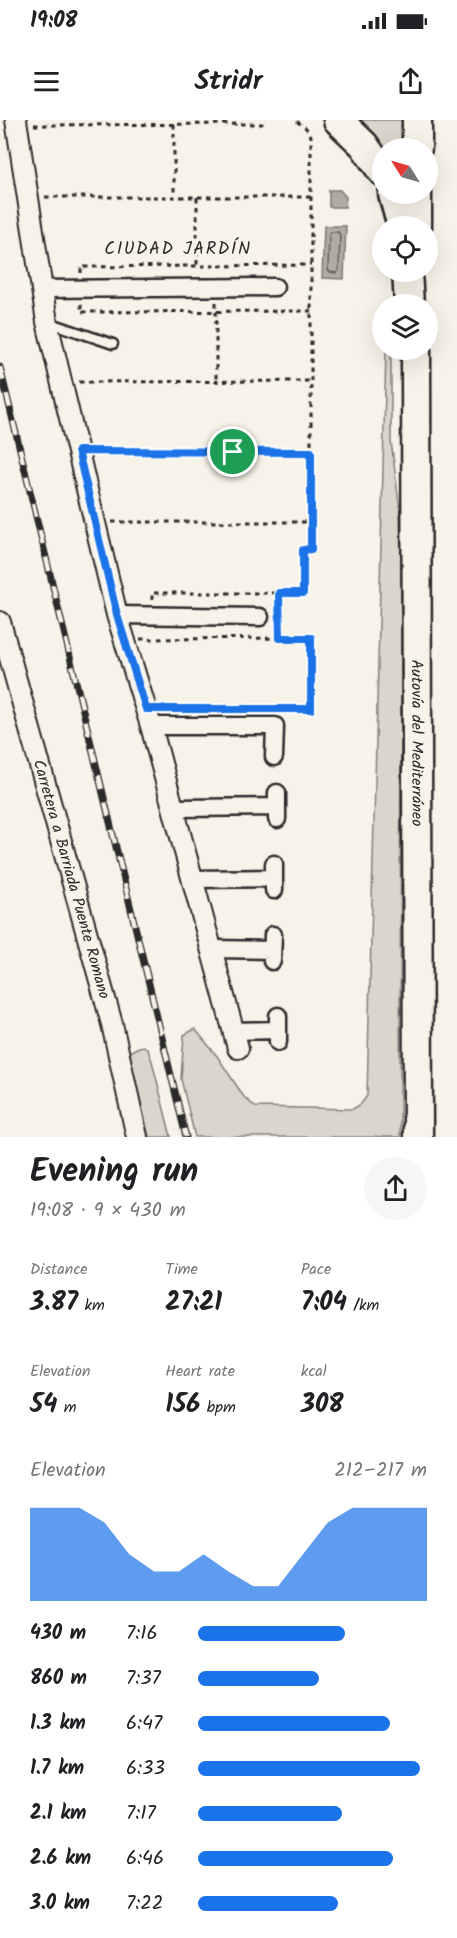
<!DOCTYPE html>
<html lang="en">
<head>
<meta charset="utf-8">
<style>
  :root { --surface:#fff; --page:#f6f6f6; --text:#202124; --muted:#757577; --accent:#1a73e8 }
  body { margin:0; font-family:Kalam,sans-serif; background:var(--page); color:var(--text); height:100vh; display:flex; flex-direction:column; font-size:22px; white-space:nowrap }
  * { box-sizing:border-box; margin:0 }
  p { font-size:20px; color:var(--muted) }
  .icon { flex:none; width:33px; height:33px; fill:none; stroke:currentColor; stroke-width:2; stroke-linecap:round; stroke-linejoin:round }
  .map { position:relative; height:1017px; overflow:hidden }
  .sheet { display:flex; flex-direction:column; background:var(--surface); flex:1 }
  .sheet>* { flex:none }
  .needle { width:39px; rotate:307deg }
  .controls { position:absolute; left:372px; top:18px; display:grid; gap:12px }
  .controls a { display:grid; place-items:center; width:66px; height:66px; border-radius:50%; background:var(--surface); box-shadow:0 6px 24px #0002; font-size:30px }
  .pin { position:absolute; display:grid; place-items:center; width:51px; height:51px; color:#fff; margin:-26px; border:3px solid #fff; border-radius:50%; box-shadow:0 2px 6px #0007 }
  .round { display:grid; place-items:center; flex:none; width:63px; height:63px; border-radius:32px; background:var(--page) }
  .headline { display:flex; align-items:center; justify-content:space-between; height:102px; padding:0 30px }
  h1 { font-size:33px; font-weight:700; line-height:45px }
  .stats { display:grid; grid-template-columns:repeat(3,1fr); gap:9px; height:102px; padding:6px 30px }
  .stats div { display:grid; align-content:center }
  .stats b { font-size:26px; font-weight:700 }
  .stats small { font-size:16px; font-weight:400 }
  .stats p { font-size:16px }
  .chart { height:168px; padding:12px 30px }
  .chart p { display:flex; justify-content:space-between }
  .chart svg { width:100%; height:108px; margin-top:6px; fill:var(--accent); opacity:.7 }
  ul { padding:0 30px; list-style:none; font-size:20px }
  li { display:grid; grid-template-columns:96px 72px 1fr; align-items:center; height:45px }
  li i { height:15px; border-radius:8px; background:var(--accent) }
  .status { display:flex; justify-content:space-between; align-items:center; height:42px; padding:0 30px; background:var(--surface); direction:ltr }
  .status svg { height:16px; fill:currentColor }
  header { display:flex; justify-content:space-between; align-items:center; height:78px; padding:0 30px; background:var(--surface); font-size:27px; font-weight:700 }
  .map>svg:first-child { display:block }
</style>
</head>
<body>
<div class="status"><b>19:08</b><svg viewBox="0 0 49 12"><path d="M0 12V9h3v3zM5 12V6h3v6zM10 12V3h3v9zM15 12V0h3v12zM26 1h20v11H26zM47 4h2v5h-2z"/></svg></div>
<header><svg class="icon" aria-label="menu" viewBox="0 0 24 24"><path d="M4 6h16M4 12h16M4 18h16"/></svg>Stridr<svg class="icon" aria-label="share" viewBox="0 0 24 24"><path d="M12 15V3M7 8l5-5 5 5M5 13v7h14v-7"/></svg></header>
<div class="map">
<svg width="457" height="1017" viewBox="0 0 457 1017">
  <rect width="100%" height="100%" fill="#f7f3e8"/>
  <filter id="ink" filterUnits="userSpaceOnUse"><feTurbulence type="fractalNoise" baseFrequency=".0167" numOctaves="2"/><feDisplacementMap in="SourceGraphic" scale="12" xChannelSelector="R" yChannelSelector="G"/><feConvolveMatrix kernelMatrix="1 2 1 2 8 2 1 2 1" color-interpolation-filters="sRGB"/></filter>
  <g filter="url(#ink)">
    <path fill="#dad6cc" stroke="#82807c" stroke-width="1.5" d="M 353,0 L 405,0 L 406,28 L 382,28 Z
      M 386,230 L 391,230 L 391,321 L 400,391 L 401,452 L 400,1017 L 195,1017 L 181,959 L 184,915 L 195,909 L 217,936 L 244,977 L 255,987 L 353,989 L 361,984 L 367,976 Z
      M 144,926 L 148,930 L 152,941 L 171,1017 L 149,1017 L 130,938 L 131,931 L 139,927 Z"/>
    <path fill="#afaca4" stroke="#7a7874" stroke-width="1.5" d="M 329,70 L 340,70 L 346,77 L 345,87 L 329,87 Z
      M 324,106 L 346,106 L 344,159 L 322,158 Z"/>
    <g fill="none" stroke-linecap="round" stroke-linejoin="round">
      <path stroke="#605f5b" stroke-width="1.5" d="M 331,112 L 338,112 L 340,115 L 339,150 L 336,153 L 330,152 L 328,150 L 329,115 Z"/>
      <g stroke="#2b2b2b" stroke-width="13">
        <path id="service" d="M 48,202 L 113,224"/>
      </g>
      <g stroke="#2b2b2b" stroke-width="21">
        <path id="minor" d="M 43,169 L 275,167
          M 117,495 L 260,497
          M 151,606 L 275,606 L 274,637
          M 173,688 L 277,687
          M 277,699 L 277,673
          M 192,759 L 274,758
          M 274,770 L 274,744
          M 211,829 L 272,830
          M 272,841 L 273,815
          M 278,896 L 278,922
          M 234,911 L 278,910"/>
      </g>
      <g stroke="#2b2b2b" stroke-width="24">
        <g id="tertiary">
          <path d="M 16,0 L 47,202 L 117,495 L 151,606 L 238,928"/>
          <path id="s1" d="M 0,502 L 112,904 L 137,1017"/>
        </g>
      </g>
      <g stroke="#2b2b2b" stroke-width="33">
        <g id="motorway">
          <path d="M 338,0 L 364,25 L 382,51"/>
          <path d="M 417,28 L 417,0"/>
          <path d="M 393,74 L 402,106"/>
          <path d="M 417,106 L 417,74"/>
          <path d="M 407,152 L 409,184"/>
          <path id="s2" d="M 416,230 L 418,1017"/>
        </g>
      </g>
      <path stroke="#2b2b2b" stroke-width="3" stroke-dasharray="4.5 4.5" stroke-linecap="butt" d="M 174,4 L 174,77
        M 34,5 L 262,4 L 263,0
        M 45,77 L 311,77
        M 197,77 L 197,146
        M 81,153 L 81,147 L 311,145
        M 216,182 L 216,261
        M 81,184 L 81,192 L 311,191
        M 79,262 L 311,261
        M 95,331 L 310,332
        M 112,402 L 311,402
        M 279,473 L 280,518
        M 152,480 L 152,473 L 303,473 L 303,430 L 311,430 L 311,16 L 306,8 L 295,0
        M 140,519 L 311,518 L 311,589 L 275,589"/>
      <use href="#service" stroke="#f7f3e8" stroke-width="8"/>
      <use href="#minor" stroke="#f7f3e8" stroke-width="16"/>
      <use href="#tertiary" stroke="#f7f3e8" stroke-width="20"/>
      <use href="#motorway" stroke="#f7f3e8" stroke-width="28"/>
      <g stroke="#2b2b2b" stroke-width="7">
        <path id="rail" d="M 0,247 L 186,1017"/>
      </g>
      <use href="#rail" stroke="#f7f3e8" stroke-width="4.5" stroke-dasharray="14" stroke-linecap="butt"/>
    </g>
  </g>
  <g fill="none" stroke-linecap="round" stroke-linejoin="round" filter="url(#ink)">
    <g stroke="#fff" stroke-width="12">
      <path id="route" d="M 78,331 L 311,332 L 311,429 L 303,430 L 303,473 L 279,473 L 280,518 L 311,518 L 311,589 L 146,589 L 117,495 Z"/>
    </g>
    <use href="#route" stroke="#1a73e8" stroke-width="8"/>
  </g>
  <g text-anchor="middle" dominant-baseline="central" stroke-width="6" stroke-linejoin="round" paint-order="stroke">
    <g font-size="16" fill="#2b2b2b" stroke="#f7f3e8">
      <text stroke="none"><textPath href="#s2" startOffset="393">Autovía del Mediterráneo</textPath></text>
      <text stroke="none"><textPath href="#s1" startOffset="267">Carretera a Barriada Puente Romano</textPath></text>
    </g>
    <g font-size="18" letter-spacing="1.5" fill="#2b2b2b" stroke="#f7f3e8">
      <text x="178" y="129">CIUDAD JARDÍN</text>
    </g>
  </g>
</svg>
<div class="controls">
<a><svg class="needle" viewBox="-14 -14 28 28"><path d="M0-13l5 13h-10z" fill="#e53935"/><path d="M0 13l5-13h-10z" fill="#757577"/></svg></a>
<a><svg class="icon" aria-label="locate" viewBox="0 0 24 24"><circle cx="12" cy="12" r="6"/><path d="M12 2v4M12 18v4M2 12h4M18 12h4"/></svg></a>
<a><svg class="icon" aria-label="layers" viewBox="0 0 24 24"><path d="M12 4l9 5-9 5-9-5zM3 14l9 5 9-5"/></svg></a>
</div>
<div class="pin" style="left:233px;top:332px;background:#1e9e55"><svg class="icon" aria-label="arrive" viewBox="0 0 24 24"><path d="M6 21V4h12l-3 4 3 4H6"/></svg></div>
</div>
<section class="sheet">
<div class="headline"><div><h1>Evening run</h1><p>19:08 · 9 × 430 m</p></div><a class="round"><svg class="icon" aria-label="share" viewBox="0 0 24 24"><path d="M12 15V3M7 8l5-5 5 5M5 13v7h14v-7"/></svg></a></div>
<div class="stats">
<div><p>Distance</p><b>3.87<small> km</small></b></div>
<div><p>Time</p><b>27:21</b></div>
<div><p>Pace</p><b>7:04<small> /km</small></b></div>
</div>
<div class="stats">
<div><p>Elevation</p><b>54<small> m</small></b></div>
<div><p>Heart rate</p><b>156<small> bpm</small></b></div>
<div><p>kcal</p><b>308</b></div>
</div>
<div class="chart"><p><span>Elevation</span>212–217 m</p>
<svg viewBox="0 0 160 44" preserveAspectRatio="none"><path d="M0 44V6L10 6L20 6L30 12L40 25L50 32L60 32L70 25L80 32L90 38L100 38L110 25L120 12L130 6L140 6L150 6L160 6V44z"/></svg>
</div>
<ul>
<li><b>430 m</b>7:16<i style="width:64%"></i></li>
<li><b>860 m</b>7:37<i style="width:53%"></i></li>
<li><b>1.3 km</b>6:47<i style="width:84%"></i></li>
<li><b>1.7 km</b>6:33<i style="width:97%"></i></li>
<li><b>2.1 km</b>7:17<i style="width:63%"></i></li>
<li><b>2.6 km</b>6:46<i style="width:85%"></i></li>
<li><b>3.0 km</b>7:22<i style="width:61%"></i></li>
</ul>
</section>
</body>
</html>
